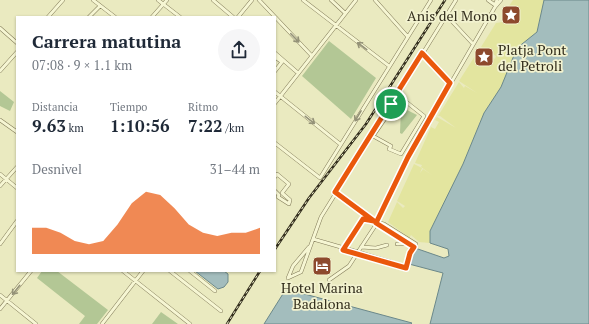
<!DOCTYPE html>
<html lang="es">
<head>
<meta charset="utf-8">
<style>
  :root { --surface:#fff; --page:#f6f6f7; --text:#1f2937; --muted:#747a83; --accent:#ea580c }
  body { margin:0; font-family:"PT Serif",serif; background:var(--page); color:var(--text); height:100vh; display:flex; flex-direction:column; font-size:15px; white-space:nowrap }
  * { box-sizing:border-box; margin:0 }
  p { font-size:13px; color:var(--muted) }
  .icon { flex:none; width:22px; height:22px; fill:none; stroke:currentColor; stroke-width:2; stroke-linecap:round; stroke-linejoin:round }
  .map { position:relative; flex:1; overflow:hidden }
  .sheet { position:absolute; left:16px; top:16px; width:260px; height:256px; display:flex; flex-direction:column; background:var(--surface); border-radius:0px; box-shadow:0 1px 3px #0004 }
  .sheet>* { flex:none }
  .pin { position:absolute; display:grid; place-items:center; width:34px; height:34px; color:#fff; margin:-17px; border:2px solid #fff; border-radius:50%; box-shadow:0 1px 4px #0007 }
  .round { display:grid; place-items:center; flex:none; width:42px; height:42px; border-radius:21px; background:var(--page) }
  .head { display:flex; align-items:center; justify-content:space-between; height:68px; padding:0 16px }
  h1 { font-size:18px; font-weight:800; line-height:30px }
  .metrics { display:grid; grid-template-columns:repeat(3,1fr); gap:6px; height:68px; padding:4px 16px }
  .metrics div { display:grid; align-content:center }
  .metrics b { font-size:17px; font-weight:800 }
  .metrics small { font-size:11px; font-weight:400 }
  .metrics p { font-size:11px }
  .chart { height:112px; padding:8px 16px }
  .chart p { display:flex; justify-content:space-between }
  .chart svg { width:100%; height:72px; margin-top:4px; fill:var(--accent); opacity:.7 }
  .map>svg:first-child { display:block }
</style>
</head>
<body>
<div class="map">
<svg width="589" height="324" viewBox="0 0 589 324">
  <rect width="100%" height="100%" fill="#eaeac0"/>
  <path fill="#b3c795" d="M 329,41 L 376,78 L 351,119 L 302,76 Z
    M 0,91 L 14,102 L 10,111 L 0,106 Z
    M 401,107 L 417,115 L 402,134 L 400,133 Z
    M 42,271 L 57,271 L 108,310 L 97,324 L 79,324 L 85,316 L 37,278 Z
    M 161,312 L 178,324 L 152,324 Z"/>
  <path fill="#e3e59f" d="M 513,0 L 544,0 L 537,32 L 517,48 L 501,87 L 484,113 L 463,164 L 430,231 L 430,243 L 419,242 L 411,235 L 408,240 L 407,236 L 388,222 L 397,202 L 403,208 L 405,206 L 397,201 L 414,164 L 422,168 L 420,173 L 423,169 L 432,175 L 421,167 L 422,165 L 415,163 L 431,127 L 435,129 L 439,122 L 435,120 L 437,117 L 456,128 L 440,116 L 438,116 L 459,82 L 464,88 L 465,86 L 477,93 L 459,81 L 480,48 L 481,50 L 485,53 L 486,52 L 495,59 L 496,56 L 481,47 L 496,23 L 509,21 L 515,23 L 518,19 L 507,9 Z"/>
  <path fill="#a3bdbd" stroke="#6b888a" d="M 544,0 L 589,0 L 589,324 L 430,324 L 443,273 L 409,264 L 410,255 L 415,248 L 444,258 L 449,256 L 448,249 L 430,243 L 430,231 L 463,164 L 484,113 L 501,87 L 517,48 L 537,32 Z
    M 195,271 L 224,271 L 228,274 L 228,282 L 224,287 L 218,289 Z
    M 286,289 L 412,323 L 411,324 L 264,324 Z"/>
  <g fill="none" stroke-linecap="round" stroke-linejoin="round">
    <g stroke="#827b59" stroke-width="4">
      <path id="street" d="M 93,0 L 115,17
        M 158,0 L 180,17
        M 213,0 L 233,17
        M 259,0 L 312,56
        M 303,0 L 389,66
        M 331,0 L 345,13
        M 375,0 L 408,37
        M 488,0 L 495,5 L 497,0
        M 446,15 L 473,44
        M 48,17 L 63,0
        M 89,17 L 100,6
        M 152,17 L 167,0
        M 238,17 L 252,0
        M 0,28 L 17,43
        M 275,53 L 298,73
        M 422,53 L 450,83
        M 275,57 L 282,62 L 275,71
        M 0,71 L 17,52
        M 275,92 L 340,144
        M 400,97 L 424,116 L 401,154 L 389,149 L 391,146 L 373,136 Z
        M 275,103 L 356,0
        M 0,120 L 17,132
        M 275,143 L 320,178 L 431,0
        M 0,174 L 17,188
        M 275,177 L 277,174 L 289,184 L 282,193 L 290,200 L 289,204 L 278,197 L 279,195 L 275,191
        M 0,186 L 17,167
        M 335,192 L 370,219
        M 363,219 L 384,224 L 416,244 L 410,253 L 406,268 L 343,251 Z
        M 379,224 L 414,247
        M 313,239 L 358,252 L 377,223 L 408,157 L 495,7 L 501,0
        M 0,244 L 17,221
        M 397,244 L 409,243
        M 361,247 L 376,248 L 387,245
        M 123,271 L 190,324
        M 170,271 L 221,311
        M 190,271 L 215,291
        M 288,278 L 301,272 L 321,217 L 456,0
        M 288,278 L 293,266 L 309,247
        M 329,280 L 349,266 L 358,252 L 391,262
        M 0,295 L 36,324
        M 0,309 L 31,271
        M 102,324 L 143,271"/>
    </g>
    <use href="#street" stroke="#f6f6d3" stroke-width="3"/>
    <g stroke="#332e1d" stroke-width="2.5">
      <path id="rail" d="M 275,249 L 309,198 L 366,124 L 445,0
        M 227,324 L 260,271"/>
    </g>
    <use href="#rail" stroke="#f2f2cf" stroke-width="1" stroke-dasharray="3" stroke-linecap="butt"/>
  </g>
  <defs><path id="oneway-shaft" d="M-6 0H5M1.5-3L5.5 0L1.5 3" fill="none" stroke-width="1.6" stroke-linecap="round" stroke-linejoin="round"/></defs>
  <g stroke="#949278">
    <use href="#oneway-shaft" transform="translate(295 38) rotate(46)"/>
    <use href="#oneway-shaft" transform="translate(362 46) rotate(-143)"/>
    <use href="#oneway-shaft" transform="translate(358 116) rotate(121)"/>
    <use href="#oneway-shaft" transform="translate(310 120) rotate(38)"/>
    <use href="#oneway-shaft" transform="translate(16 290) rotate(129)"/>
  </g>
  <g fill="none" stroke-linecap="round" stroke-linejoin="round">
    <g stroke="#fff" stroke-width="8">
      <path id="route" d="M 422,53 L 450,83 L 408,157 L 376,223 L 414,247 L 410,253 L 406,268 L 343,250 L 363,219 L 374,221 L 335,192 Z"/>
    </g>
    <use href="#route" stroke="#ea580c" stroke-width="5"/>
  </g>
  <defs>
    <g id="sight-square" transform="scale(1)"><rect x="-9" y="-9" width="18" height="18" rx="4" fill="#8d492d" stroke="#f2f2cf"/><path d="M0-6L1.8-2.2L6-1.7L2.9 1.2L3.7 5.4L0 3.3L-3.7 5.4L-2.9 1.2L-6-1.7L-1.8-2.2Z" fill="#fff"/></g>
    <g id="hotel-square" transform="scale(1)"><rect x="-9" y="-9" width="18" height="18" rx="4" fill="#8d492d" stroke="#f2f2cf"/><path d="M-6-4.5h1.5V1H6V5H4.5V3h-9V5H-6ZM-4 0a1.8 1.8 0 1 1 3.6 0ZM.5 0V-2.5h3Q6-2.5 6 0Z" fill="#fff"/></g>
  </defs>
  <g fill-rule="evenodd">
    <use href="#sight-square" x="511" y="15"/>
    <use href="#sight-square" x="484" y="57"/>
    <use href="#hotel-square" x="322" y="266"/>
  </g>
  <g text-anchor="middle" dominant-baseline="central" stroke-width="3.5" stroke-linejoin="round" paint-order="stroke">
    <g font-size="14" fill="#332e1d" stroke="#f2f2cf" text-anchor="end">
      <text x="497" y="15">Anis del Mono</text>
      <text x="498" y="49" text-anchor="start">Platja Pont<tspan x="498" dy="16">del Petroli</tspan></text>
      <text x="322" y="287" text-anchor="middle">Hotel Marina<tspan x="322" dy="16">Badalona</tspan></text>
    </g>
  </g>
</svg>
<div class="pin" style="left:391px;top:104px;background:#1e9e55"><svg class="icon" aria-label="arrive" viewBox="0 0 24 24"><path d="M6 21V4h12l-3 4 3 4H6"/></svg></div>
<section class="sheet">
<div class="head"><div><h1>Carrera matutina</h1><p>07:08 · 9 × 1.1 km</p></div><a class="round"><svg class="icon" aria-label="share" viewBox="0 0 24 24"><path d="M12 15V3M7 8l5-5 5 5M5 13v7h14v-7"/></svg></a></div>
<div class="metrics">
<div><p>Distancia</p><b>9.63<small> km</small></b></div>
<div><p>Tiempo</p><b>1:10:56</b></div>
<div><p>Ritmo</p><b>7:22<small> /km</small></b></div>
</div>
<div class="chart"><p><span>Desnivel</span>31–44 m</p>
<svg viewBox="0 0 160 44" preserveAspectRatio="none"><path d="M0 44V28L10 28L20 31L30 36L40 38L50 36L60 26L70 13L80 6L90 8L100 16L110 26L120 31L130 33L140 31L150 31L160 28V44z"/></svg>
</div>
</section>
</div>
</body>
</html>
